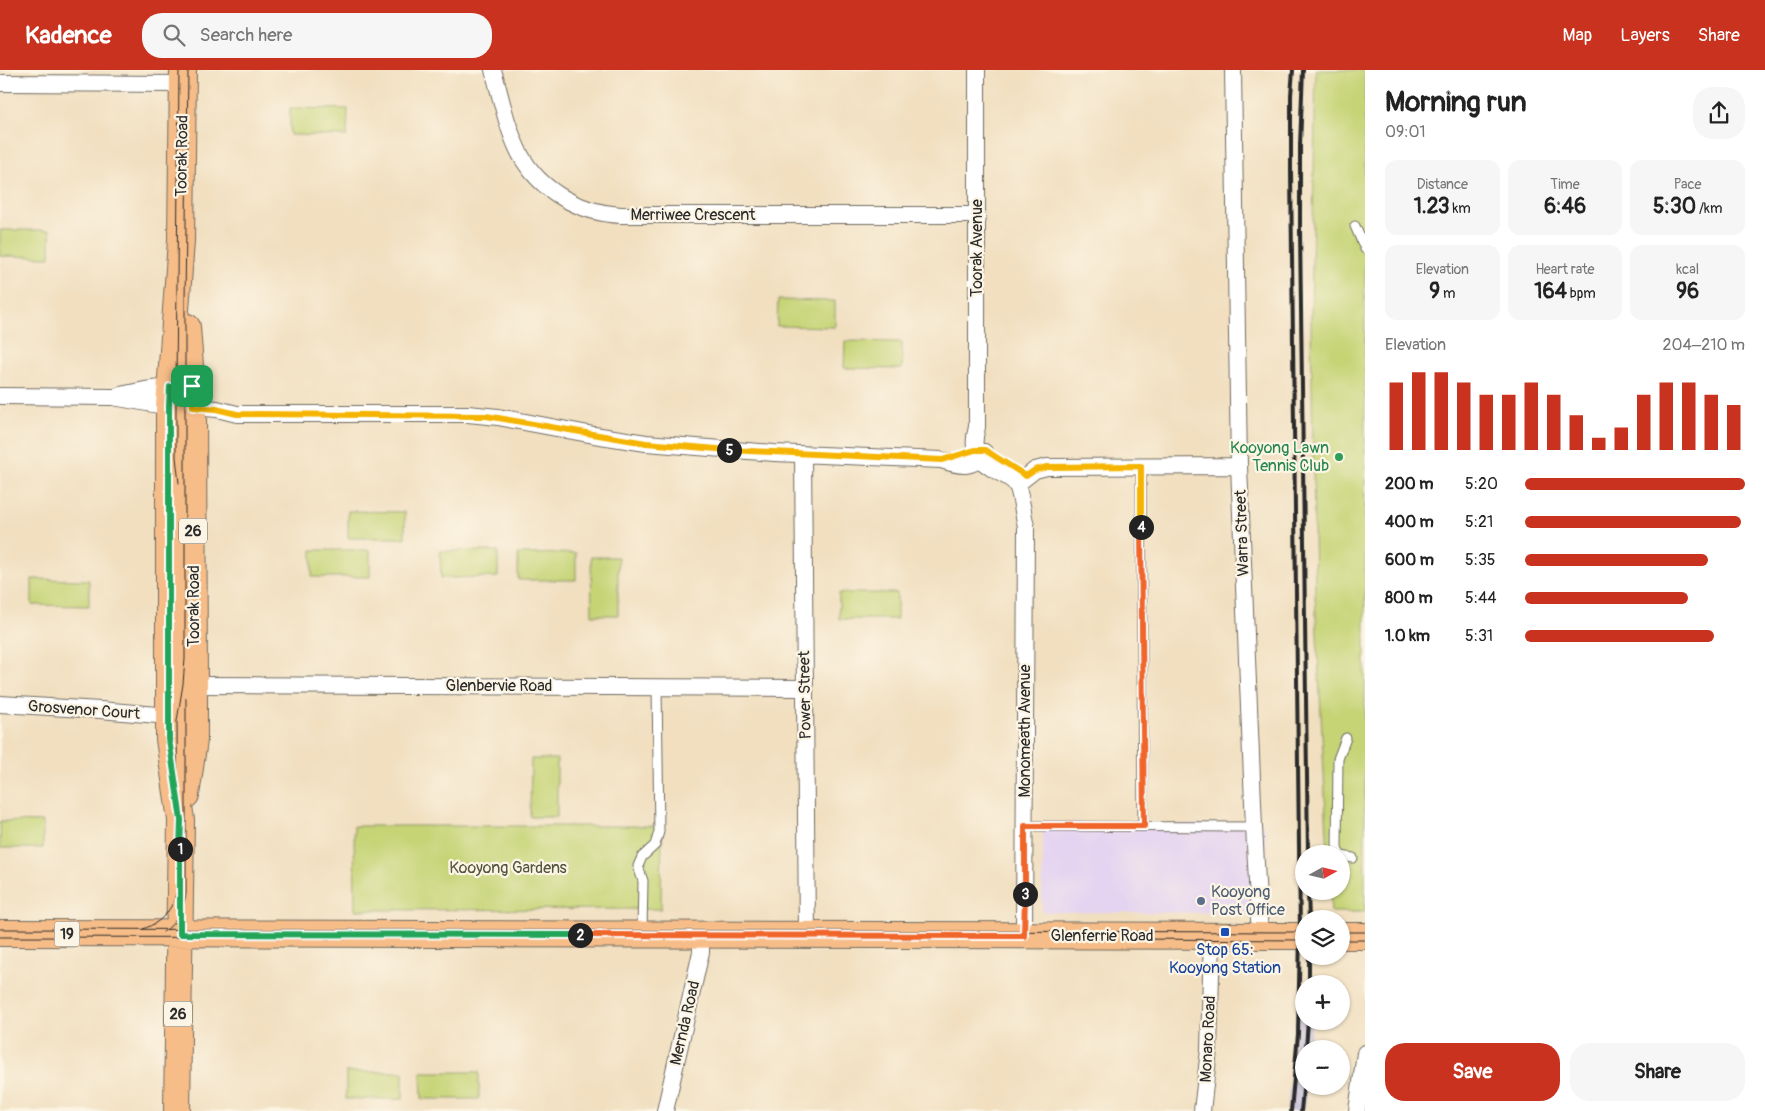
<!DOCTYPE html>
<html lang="en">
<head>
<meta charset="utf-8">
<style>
  :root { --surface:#fff; --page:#f6f6f6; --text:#222; --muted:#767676; --accent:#c8321e }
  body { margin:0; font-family:Pangolin,sans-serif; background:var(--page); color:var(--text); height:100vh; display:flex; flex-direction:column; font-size:19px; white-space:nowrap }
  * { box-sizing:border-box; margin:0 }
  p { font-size:16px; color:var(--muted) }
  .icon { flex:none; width:28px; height:28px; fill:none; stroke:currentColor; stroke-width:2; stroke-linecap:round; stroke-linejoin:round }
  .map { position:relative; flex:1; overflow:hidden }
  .side { display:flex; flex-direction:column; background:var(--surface); width:400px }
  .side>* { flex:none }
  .needle { width:32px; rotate:82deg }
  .buttons { position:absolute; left:1295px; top:775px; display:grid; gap:10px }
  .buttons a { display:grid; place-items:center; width:55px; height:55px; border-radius:50%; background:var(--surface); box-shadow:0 1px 4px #0004; font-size:25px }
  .pin { position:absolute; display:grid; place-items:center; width:42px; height:42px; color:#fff; margin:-21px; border-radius:10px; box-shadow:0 2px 8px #0006 }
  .km { position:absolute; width:25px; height:25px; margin:-12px; border-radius:50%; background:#222; color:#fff; font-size:14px; line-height:25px; text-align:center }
  .round { display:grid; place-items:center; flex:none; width:52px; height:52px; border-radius:20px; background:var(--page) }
  .overview { display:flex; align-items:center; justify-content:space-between; height:85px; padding:0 20px }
  h1 { font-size:28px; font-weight:800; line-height:38px }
  .stats { display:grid; grid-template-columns:repeat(3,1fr); gap:8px; height:85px; padding:5px 20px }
  .stats div { display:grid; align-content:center; border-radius:12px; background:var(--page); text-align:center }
  .stats b { font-size:21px; font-weight:800 }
  .stats small { font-size:14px; font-weight:400 }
  .stats p { font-size:14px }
  .chart { height:140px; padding:10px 20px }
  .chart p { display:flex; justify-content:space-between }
  .chart svg { width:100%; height:90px; margin-top:5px; stroke:var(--accent); stroke-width:6 }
  .action { display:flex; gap:10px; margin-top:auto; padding:10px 20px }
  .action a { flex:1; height:58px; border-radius:20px; background:var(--accent); color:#fff; font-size:20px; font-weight:800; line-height:58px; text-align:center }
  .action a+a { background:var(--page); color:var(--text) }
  ul { padding:0 20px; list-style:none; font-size:16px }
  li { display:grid; grid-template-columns:80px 60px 1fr; align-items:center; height:38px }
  li i { height:12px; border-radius:6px; background:var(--accent) }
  header { display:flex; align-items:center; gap:30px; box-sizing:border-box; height:70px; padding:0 25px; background:var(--accent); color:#fff }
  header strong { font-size:24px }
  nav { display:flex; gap:28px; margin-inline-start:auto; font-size:18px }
  .search { width:350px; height:45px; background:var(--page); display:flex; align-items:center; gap:12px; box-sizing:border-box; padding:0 18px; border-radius:20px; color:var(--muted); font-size:19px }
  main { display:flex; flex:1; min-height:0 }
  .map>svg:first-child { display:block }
</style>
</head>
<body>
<header>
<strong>Kadence</strong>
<div class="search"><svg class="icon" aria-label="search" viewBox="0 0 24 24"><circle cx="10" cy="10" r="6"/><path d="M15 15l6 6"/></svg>Search here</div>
<nav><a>Map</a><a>Layers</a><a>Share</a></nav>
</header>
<main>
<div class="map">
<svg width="1365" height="1041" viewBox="0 0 1365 1041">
  <rect width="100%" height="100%" fill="#fcf5e5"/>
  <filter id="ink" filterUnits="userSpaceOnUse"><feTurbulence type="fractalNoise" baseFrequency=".02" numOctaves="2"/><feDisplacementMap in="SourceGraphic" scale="10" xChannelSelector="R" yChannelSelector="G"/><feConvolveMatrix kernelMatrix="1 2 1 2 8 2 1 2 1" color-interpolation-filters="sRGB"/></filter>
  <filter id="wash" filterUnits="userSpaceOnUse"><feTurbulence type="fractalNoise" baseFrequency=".0096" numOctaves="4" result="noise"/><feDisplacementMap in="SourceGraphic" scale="20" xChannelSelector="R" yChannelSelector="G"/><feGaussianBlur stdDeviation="1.12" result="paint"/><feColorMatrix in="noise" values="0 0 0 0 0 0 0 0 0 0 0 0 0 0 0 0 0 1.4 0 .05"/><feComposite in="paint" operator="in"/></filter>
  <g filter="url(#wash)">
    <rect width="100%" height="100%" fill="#f1dfc0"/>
    <path fill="#e4d3f1" d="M 1043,752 L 1265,756 L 1267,843 L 1042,842 Z"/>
    <path fill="#c6c0d9" d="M 1304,932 L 1304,951 L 1311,951 L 1310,979 L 1304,979 L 1304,1016 L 1307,1016 L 1304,1041 L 1287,1041 L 1295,949 Z"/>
    <path fill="#c6d476" stroke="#788050" d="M 1316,0 L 1365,0 L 1365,842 L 1331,842 L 1330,821 L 1341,821 L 1341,784 L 1328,784 L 1315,524 L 1311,251 Z
      M 290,38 L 348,39 L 347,66 L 290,65 Z
      M 0,160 L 50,160 L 50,187 L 0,186 Z
      M 778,230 L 835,231 L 835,257 L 777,256 Z
      M 845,271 L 902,272 L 902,299 L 844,298 Z
      M 348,441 L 405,442 L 405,468 L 348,468 Z
      M 312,480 L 370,480 L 370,507 L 312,507 Z
      M 440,481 L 498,481 L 498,507 L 441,508 Z
      M 576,483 L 576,510 L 518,510 L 518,484 Z
      M 591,487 L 618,487 L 618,545 L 592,545 Z
      M 32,509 L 89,510 L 89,536 L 32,535 Z
      M 839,523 L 897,523 L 897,549 L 839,549 Z
      M 531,689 L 557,689 L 557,747 L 530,747 Z
      M 0,751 L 43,752 L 43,778 L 0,778 Z
      M 354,756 L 662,756 L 661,839 L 355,840 Z
      M 346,1002 L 403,1002 L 403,1029 L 346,1029 Z
      M 421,1002 L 479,1002 L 479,1029 L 422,1029 Z"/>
  </g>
  <g filter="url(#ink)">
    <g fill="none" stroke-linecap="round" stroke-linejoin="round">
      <g stroke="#706a5f" stroke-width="11">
        <path id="service" d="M 1355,156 L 1365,179
          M 1141,396 L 1143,757
          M 1025,756 L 1254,757
          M 1340,784 L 1337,779 L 1338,689 L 1346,668
          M 1341,786 L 1353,788
          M 642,862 L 643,811 L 638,796 L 642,787 L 655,775 L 659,762 L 657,617"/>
      </g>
      <g stroke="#706a5f" stroke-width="18">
        <path id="minor" d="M 493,0 C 501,27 507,59 520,84 C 540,121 580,143 621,145 L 977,145
          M 977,0 L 977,357 C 970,382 978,392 1000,403 C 1006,406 1012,409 1016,414 C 1021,421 1023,446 1026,456 L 1024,866
          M 1233,0 L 1239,396 L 1254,757 L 1260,866
          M 0,13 L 183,14
          M 120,325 L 145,320 L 177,316
          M 0,326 L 113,327 L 159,335 L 177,335
          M 193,337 L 217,339 L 237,344 L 468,344 L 498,347 L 594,365 L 646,373 L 774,383 L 941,390 C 959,396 973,400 984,382
          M 803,384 L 807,865
          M 1016,415 L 1035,400 L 1047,397 L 1239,396
          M 194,615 L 805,618
          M 0,634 L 100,640 L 169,646
          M 665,1041 L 701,882 L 701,865
          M 1202,1041 L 1209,980 L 1212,866
          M 1357,1041 L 1365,983"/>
      </g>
      <g stroke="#706a5f" stroke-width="28">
        <path id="primary" d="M 186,725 L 194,670 L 194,615 L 193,334 L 187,257
          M 0,863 L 1304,866
          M 1341,866 L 1365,866
          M 177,1041 L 181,750 L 169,669 L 169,336 L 181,171 L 183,0"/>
      </g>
      <use href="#service" stroke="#fff" stroke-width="9"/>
      <use href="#minor" stroke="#fff" stroke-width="16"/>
      <use href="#primary" stroke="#f7bd88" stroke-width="26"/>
      <path stroke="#2b2b2b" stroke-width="1" d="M 179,413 L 176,387 L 176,316 L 179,0
        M 0,859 L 1304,862
        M 143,859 C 165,851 174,837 178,815 L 177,651 L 183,614 L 185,589 L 185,232 L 188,0
        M 163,862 C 177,853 183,840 186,824 L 186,628
        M 1341,862 L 1365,862
        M 0,867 L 936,869
        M 1126,869 L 1304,870
        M 1341,870 L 1365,870"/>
      <path stroke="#2b2b2b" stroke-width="4" d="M 1303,0 L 1300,75 L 1300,161 L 1308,784
        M 1308,821 L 1309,849
        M 1309,914 L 1309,886
        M 1306,979 L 1308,951
        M 1291,1041 L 1298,964 L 1300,862 L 1291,102 L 1291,25 L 1293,0
        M 1301,1041 L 1304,1010"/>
    </g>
  </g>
  <g fill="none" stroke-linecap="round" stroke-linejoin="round" filter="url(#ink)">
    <g stroke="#fff" stroke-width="10">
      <path id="split-1" d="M 180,779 L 181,750 L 169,669 L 169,336 L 170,317 L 192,316"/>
    </g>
    <g stroke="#fff" stroke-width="10">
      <path id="split-2" d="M 180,779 L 180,864 L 580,865"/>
    </g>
    <g stroke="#fff" stroke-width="10">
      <path id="split-3" d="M 580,865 L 1024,866 L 1025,824"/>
    </g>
    <g stroke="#fff" stroke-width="10">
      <path id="split-4" d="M 1025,824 L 1025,756 L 1144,756 L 1141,457"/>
    </g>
    <g stroke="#fff" stroke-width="10">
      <path id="split-5" d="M 729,380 L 942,390 L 975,380 L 985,380 L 1026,406 L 1035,400 L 1047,397 L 1141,396 L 1141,457"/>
    </g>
    <g stroke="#fff" stroke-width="10">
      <path id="split-6" d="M 192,316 L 193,337 L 216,339 L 237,344 L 486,346 L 646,373 L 729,380"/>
    </g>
    <use href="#split-1" stroke="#22a559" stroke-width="6"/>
    <use href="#split-2" stroke="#22a559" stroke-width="6"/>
    <use href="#split-3" stroke="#f0652b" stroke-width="6"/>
    <use href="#split-4" stroke="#f0652b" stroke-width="6"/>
    <use href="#split-5" stroke="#f5b400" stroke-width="6"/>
    <use href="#split-6" stroke="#f5b400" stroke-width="6"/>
  </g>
  <circle fill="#2e9e5b" stroke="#fcf5e5" stroke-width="2" cx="1339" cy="387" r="5"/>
  <circle fill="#5c6f8a" stroke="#fcf5e5" stroke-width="2" cx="1201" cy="831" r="5"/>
  <rect fill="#1a4fb4" stroke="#fcf5e5" stroke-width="2" x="1220" y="857" width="10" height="10" rx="2.5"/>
  <g text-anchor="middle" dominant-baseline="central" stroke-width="4.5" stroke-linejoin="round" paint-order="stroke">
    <g fill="#fcf5e5" stroke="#6a6863" stroke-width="1">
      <rect x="179" y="448.5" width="28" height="25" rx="4"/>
      <rect x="54.5" y="851.5" width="25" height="25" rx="4"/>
      <rect x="164" y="931.5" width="28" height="25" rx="4"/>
    </g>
    <g font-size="15" font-weight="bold" fill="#2b2b2b">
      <text x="193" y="461">26</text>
      <text x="67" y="864">19</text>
      <text x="178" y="944">26</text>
    </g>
    <g font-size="16" fill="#2b2b2b" stroke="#fcf5e5">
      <text transform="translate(182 86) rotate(-89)">Toorak Road</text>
      <text x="693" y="145">Merriwee Crescent</text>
      <text transform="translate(977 178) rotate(-90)">Toorak Avenue</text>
      <text transform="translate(1242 463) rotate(-92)">Warra Street</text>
      <text transform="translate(194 536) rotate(-90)">Toorak Road</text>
      <text x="499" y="616">Glenbervie Road</text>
      <text transform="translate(805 625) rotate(-91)">Power Street</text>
      <text transform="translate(84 640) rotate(4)">Grosvenor Court</text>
      <text transform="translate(1025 661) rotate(-90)">Monomeath Avenue</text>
      <text x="1102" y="866">Glenferrie Road</text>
      <text transform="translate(685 953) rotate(-77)">Mernda Road</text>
      <text transform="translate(1208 969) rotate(-87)">Monaro Road</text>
    </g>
    <g font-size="16" fill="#27864d" stroke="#fcf5e5" text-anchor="end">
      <text x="1329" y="378">Kooyong Lawn<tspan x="1329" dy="18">Tennis Club</tspan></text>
    </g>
    <g font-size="16" fill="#52553e" stroke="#fcf5e5">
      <text x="508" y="798">Kooyong Gardens</text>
    </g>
    <g font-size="16" fill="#4e5e75" stroke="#fcf5e5" text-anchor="start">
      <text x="1211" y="822">Kooyong<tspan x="1211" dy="18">Post Office</tspan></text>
    </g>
    <g font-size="16" fill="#164399" stroke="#fcf5e5">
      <text x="1225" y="880">Stop 65:<tspan x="1225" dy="18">Kooyong Station</tspan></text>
    </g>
  </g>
</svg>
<div class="buttons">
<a><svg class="needle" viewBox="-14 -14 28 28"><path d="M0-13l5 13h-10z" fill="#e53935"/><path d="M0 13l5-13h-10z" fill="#767676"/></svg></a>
<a><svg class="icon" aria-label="layers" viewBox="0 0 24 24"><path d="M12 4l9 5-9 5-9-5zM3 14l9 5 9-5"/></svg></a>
<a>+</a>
<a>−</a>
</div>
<div class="pin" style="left:192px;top:316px;background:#1e9e55"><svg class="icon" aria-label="arrive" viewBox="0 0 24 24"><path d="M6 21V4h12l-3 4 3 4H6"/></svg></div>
<b class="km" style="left:180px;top:779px">1</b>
<b class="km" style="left:580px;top:865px">2</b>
<b class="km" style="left:1025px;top:824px">3</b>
<b class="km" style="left:1141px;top:457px">4</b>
<b class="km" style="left:729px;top:380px">5</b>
</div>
<section class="side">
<div class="overview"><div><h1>Morning run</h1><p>09:01</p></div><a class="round"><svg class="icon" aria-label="share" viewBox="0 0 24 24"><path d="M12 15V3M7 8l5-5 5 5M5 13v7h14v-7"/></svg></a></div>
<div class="stats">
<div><p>Distance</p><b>1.23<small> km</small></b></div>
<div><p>Time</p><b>6:46</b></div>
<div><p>Pace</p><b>5:30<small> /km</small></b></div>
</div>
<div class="stats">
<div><p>Elevation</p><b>9<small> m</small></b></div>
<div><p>Heart rate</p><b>164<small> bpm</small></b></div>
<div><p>kcal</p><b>96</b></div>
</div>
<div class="chart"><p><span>Elevation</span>204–210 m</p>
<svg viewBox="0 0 160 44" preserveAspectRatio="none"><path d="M5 44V11M15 44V6M25 44V6M35 44V11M45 44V17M55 44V17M65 44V11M75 44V17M85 44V27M95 44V38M105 44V33M115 44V17M125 44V11M135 44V11M145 44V17M155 44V22"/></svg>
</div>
<ul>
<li><b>200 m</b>5:20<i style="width:100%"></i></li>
<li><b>400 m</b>5:21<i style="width:98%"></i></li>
<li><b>600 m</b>5:35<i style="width:83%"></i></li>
<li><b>800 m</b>5:44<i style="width:74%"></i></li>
<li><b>1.0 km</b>5:31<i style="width:86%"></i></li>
</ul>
<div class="action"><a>Save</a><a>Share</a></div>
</section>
</main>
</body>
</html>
